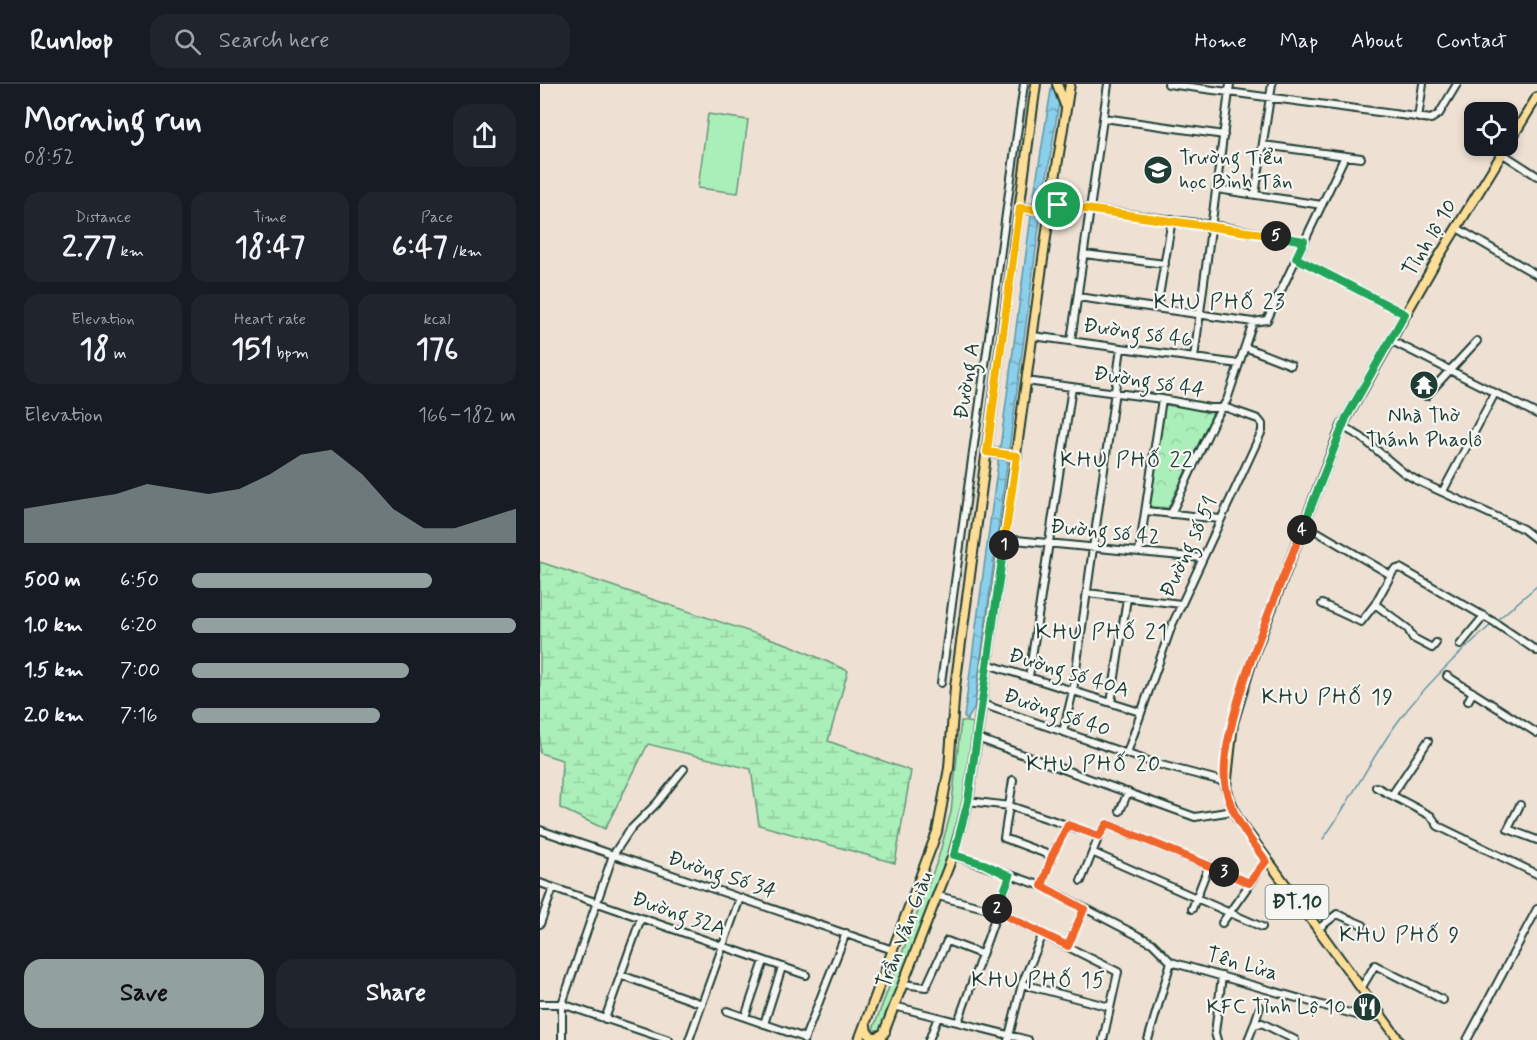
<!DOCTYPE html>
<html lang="en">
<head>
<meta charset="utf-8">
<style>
  :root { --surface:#171b24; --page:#20242c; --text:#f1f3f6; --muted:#9ea1a6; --line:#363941; --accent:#92a19f }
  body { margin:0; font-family:Mynerve,sans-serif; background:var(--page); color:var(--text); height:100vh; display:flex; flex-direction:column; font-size:22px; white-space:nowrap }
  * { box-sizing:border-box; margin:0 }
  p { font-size:20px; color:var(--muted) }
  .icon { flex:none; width:33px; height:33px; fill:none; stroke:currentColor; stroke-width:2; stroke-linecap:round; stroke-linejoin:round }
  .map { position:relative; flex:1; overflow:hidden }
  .panel { display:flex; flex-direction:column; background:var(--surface); width:540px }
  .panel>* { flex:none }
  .fabs { position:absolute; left:924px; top:18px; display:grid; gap:12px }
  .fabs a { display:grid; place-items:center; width:54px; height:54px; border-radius:12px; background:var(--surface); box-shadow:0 3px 9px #0003; font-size:30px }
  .pin { position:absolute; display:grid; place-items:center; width:51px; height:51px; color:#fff; margin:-26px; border:3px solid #fff; border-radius:50%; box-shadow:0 2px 6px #0007 }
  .km { position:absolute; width:30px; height:30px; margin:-15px; border-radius:50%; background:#222; color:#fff; font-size:16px; line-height:30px; text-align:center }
  .round { display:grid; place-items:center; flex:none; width:63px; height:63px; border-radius:18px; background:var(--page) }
  .summary { display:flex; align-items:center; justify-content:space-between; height:102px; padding:0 24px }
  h1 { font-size:33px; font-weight:700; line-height:45px }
  .figures { display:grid; grid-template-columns:repeat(3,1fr); gap:9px; height:102px; padding:6px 24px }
  .figures div { display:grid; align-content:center; border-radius:15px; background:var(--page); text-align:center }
  .figures b { font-size:30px; font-weight:700 }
  .figures small { font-size:16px; font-weight:400 }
  .figures p { font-size:16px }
  .chart { height:168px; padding:12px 24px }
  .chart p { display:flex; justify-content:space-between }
  .chart svg { width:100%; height:108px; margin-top:6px; fill:var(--accent); opacity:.7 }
  .primary-button { display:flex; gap:12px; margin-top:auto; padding:12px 24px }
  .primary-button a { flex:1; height:69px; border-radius:18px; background:var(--accent); color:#111; font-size:24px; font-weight:700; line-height:69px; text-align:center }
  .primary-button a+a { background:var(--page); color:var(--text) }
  ul { padding:0 24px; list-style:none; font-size:20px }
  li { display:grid; grid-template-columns:96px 72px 1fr; align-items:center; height:45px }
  li i { height:15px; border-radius:8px; background:var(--accent) }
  header { display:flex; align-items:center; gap:36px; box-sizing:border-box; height:84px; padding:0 30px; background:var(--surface); border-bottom:2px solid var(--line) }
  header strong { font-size:28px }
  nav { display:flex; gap:33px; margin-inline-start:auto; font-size:21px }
  .search { width:420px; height:54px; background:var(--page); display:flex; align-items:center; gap:15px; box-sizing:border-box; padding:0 21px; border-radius:18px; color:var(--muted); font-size:22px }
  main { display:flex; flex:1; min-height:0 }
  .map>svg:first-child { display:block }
</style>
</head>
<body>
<header>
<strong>Runloop</strong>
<div class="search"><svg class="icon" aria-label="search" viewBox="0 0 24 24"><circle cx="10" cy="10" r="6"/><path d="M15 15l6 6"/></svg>Search here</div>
<nav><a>Home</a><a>Map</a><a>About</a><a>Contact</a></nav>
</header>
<main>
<section class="panel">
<div class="summary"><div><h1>Morning run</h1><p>08:52</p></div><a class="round"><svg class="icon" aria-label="share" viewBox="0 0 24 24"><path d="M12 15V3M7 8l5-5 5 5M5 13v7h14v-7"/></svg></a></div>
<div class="figures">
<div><p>Distance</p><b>2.77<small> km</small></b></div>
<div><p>Time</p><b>18:47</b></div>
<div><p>Pace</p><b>6:47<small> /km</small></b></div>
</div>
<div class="figures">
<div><p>Elevation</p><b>18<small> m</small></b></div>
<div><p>Heart rate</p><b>151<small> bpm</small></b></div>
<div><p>kcal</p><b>176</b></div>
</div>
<div class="chart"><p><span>Elevation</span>166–182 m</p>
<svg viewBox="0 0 160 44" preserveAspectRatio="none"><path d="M0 44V30L10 28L20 26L30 24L40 20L50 22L60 24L70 22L80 16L90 8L100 6L110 16L120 30L130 38L140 38L150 34L160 30V44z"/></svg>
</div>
<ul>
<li><b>500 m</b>6:50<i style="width:74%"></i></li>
<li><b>1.0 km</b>6:20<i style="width:100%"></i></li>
<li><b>1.5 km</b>7:00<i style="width:67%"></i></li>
<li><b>2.0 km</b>7:16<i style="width:58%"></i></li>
</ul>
<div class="primary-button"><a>Save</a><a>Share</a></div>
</section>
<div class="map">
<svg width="997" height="956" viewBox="0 0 997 956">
  <defs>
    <pattern id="wetland-marsh" width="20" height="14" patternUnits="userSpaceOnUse" patternTransform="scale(1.5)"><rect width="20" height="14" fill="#aaeeb9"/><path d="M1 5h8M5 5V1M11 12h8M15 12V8" fill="none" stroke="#92cda0"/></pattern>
    <pattern id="park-crowns" width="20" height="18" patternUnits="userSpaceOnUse" patternTransform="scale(1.5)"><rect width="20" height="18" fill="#aaeeb9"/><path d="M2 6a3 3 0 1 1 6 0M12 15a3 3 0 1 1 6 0" fill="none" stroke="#92cda0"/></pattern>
    <pattern id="water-ripples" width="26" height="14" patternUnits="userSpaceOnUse" patternTransform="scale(1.5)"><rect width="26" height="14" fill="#8acfeb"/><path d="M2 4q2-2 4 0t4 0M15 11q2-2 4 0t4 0" fill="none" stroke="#70a9bf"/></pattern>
  </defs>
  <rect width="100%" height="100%" fill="#eee1d4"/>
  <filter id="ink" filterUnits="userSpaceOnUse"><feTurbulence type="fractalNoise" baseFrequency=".0167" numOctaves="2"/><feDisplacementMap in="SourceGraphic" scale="12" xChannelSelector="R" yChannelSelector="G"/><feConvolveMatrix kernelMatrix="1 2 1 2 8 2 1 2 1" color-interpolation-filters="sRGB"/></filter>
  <g filter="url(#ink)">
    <path fill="#aaeeb9" stroke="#649676" stroke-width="1.5" d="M 168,30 L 208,36 L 198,109 L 158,104 Z
      M 421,637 L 434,639 L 427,697 L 410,774 L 342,948 L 333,945 L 398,775 L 411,728 Z"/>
    <path fill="url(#wetland-marsh)" stroke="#649676" stroke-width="1.5" d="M 0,478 L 250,561 L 308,587 L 288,657 L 371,687 L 355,779 L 219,741 L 211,685 L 108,660 L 65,745 L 20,724 L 22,676 L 0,669 Z"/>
    <path fill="url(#park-crowns)" stroke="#649676" stroke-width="1.5" d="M 625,321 L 674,327 L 628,424 L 610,423 Z"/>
    <path fill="url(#water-ripples)" stroke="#5f95a2" stroke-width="1.5" d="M 512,0 L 522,0 L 500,136 L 434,625 L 427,636 L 424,633 L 493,117 Z"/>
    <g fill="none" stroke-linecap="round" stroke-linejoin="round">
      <path stroke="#5f95a2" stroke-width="1.5" d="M 956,537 L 997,502
        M 783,755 C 811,717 831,673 860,635 C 886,600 919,569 952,540"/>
      <g stroke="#1f3d34" stroke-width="10">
        <path id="minor" d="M 628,0 L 891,35 L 899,30 L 917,0
          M 564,34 L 684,51
          M 878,34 L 883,0
          M 723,61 L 821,74
          M 963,70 L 997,92
          M 677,105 L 782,121
          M 715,111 L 732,0
          M 511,120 L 672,141 L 764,157
          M 917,144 L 997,191
          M 544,170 L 625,180
          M 756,174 L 865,230
          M 538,213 L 713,238 L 727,236 L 805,72
          M 617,224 L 632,135
          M 493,252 L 699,280
          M 850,256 L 997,330
          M 531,257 L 568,0
          M 705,263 L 751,281
          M 654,274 L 690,0
          M 486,297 L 622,315 L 669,324 L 687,324 L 718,335 L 722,340 L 722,347 L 632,541 L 587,669
          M 886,312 L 937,257
          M 802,342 L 821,353 L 864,389 L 878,397 L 983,445 L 997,456
          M 903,407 L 955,309
          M 606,427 L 680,435
          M 631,430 L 675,335 L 687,316 L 713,238
          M 764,440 L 851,491 L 854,486 L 860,484 L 954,538 L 997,567
          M 465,455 L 662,474
          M 599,468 L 622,315
          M 547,509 L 641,520
          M 782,520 L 821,538 L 835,520 L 851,491
          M 835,520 L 868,545 L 873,554 L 892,564 L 896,559
          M 920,561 L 944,532
          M 447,580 L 600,628
          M 907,592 L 997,649
          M 489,593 L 532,303
          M 401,599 L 484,0
          M 928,617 L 933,608
          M 571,619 L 587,514
          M 442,620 L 617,680 L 686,698
          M 523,648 L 533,607 L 581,264
          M 437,654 L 655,733 L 693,727
          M 473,696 L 464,754 L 512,772
          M 836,703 L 891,732 L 898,742 L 997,790
          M 852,711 L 888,657
          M 428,717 L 470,722 L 559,752
          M 980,721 L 968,745 L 997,756
          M 580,727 L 588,708
          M 0,746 L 353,866
          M 554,769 L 722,843
          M 413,771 L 502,802 L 612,859 L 631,878
          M 541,797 L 559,752 L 567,740 L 709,799
          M 0,799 L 266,891
          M 502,802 L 512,772 L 528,741
          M 398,812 L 456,827 L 578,888 L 563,956
          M 652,825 L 669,781
          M 682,839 L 726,777
          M 0,840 L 13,804
          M 778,845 L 797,830 L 823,841
          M 528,862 L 544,825
          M 631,878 L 820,932 L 838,933 L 842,930
          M 81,891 L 162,920
          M 363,900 L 386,903 L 407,857 L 441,870
          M 482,900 L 570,923
          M 822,903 L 835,881 C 858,894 880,903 903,916
          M 0,920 L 22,920 L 129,956
          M 354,922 L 488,956
          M 187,927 L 265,954
          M 205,933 L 224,877
          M 65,935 L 101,834
          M 418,938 L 470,792
          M 224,940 L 242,883
          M 714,941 L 720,923
          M 22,956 L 22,920 L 73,771 L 89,747 L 116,720 L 144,685
          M 149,956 L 200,814
          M 264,956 L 306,849
          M 389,956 L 398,933
          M 468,956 L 482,900 L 503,850
          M 608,956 L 631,878
          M 677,956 L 675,949 L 682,892
          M 708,956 L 714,941 L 722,939 L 755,956
          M 927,956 L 997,825"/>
      </g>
      <g stroke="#1f3d34" stroke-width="12">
        <path id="major" d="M 517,0 L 525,21
          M 480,124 L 510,127
          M 447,368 L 477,372
          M 326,941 C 326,948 329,954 338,953 L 345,948
          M 319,956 L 397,748 L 409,684 L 415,603 L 496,0
          M 341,956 L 413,771 L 428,717 L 508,139 L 530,0
          M 859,956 L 697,734 L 686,704 L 693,639 L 714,570 L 802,342 L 895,179 L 997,13"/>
      </g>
      <use href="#minor" stroke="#f6f6f2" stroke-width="6"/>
      <use href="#major" stroke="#fedd96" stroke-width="8"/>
    </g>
  </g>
  <g fill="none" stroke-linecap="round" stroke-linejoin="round" filter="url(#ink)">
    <g stroke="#fff" stroke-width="12">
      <path id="split-1" d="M 464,461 L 477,372 L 447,368 L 480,124 L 510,127 L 511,120 L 518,121"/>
    </g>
    <g stroke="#fff" stroke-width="12">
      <path id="split-2" d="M 457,825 L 470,792 L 444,780 L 414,771 L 428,717 L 464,461"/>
    </g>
    <g stroke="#fff" stroke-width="12">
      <path id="split-3" d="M 457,825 L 456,827 L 528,862 L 544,825 L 502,802 L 512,772 L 528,741 L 559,752 L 567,740 L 684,788"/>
    </g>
    <g stroke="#fff" stroke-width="12">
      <path id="split-4" d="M 684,788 L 709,799 L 726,777 C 710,755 692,733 686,705 C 674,650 740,502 762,446"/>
    </g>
    <g stroke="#fff" stroke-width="12">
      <path id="split-5" d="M 736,152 L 764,157 L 756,174 L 865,230 L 806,334 L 762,446"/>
    </g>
    <g stroke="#fff" stroke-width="12">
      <path id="split-6" d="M 518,121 L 736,152"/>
    </g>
    <use href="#split-1" stroke="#f5b400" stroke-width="8"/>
    <use href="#split-2" stroke="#22a559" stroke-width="8"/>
    <use href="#split-3" stroke="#f0652b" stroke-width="8"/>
    <use href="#split-4" stroke="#f0652b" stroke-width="8"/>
    <use href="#split-5" stroke="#22a559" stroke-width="8"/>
    <use href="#split-6" stroke="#f5b400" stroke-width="8"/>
  </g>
  <defs>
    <g id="school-disc" transform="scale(1.5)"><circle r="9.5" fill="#1f3d34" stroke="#f6f6f2"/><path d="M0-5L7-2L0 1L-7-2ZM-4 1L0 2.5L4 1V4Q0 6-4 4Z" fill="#fff"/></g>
    <g id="temple-disc" transform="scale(1.5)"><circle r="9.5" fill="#1f3d34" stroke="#f6f6f2"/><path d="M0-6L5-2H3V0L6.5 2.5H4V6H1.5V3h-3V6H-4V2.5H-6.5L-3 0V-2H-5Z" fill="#fff"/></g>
    <g id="restaurant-disc" transform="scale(1.5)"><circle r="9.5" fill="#1f3d34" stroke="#f6f6f2"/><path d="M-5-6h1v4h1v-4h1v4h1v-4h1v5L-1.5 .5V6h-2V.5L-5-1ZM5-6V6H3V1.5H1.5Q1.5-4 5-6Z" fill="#fff"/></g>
  </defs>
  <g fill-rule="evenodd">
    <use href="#school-disc" x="618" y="86"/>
    <use href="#temple-disc" x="884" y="301"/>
    <use href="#restaurant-disc" x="827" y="923"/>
  </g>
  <g text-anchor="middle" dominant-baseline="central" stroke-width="4.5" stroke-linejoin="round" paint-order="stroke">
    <rect fill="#f6f6f2" stroke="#60746d" stroke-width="1.5" x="725.5" y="801" width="63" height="34" rx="4.5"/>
    <g font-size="20" font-weight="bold" fill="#1f3d34">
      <text x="757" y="818">ĐT.10</text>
    </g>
    <g font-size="21" fill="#1f3d34" stroke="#f6f6f2" text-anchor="start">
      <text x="639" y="74">Trường Tiểu<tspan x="639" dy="24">học Bình Tân</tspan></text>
      <text x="884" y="332" text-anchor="middle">Nhà Thờ<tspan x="884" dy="24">Thánh Phaolô</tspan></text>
      <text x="806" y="923" text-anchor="end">KFC Tỉnh Lộ 10</text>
    </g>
    <g font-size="21" fill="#1f3d34" stroke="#f6f6f2">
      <text transform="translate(890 154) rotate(-59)">Tỉnh lộ 10</text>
      <text transform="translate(598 249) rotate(8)">Đường số 46</text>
      <text transform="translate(427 297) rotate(-81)">Đường A</text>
      <text transform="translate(609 298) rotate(9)">Đường số 44</text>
      <text transform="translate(565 448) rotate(6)">Đường số 42</text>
      <text transform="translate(649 463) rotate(-65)">Đường số 51</text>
      <text transform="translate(529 589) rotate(17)">Đường số 40A</text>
      <text transform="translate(517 629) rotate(19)">Đường số 40</text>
      <text transform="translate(182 791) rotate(18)">Đường Số 34</text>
      <text transform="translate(139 830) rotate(19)">Đường 32A</text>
      <text transform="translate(365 846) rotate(-69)">Trần Văn Giàu</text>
      <text transform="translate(702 880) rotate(16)">Tên Lửa</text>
    </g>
    <g font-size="22" letter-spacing="1.5" fill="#1f3d34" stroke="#f6f6f2">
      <text x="680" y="219">KHU PHỐ 23</text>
      <text x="587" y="377">KHU PHỐ 22</text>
      <text x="562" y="549">KHU PHỐ 21</text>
      <text x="788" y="614">KHU PHỐ 19</text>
      <text x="554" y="681">KHU PHỐ 20</text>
      <text x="860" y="852">KHU PHỐ 9</text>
      <text x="499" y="897">KHU PHỐ 15</text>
    </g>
  </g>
</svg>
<div class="fabs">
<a><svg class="icon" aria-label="locate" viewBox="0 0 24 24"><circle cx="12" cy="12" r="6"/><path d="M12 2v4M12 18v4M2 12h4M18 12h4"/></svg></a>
</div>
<div class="pin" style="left:518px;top:121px;background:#1e9e55"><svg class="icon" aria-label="arrive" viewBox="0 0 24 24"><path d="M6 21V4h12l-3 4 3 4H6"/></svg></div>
<b class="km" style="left:464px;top:461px">1</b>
<b class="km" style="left:457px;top:825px">2</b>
<b class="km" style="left:684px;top:788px">3</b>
<b class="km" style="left:762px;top:446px">4</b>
<b class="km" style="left:736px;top:152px">5</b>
</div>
</main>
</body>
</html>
